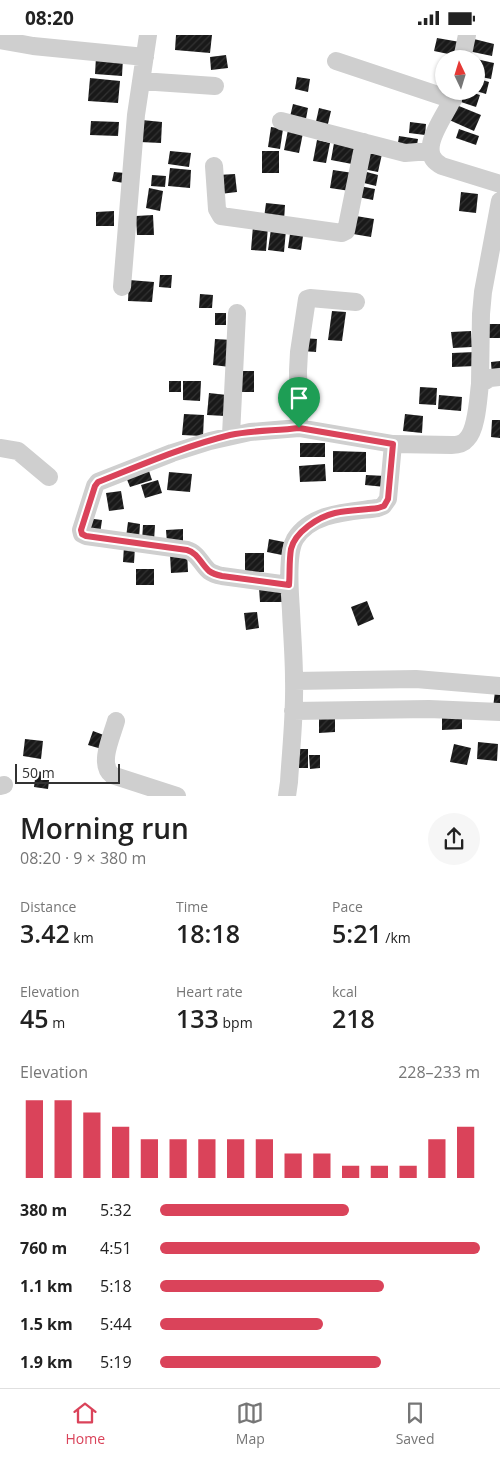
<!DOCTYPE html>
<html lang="en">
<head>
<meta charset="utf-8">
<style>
  :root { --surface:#fff; --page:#f6f6f6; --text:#222; --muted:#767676; --line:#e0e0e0; --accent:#da435a }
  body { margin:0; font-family:"Open Sans",sans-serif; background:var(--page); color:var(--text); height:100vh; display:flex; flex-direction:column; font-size:19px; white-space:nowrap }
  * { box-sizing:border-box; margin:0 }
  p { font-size:16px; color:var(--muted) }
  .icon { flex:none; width:28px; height:28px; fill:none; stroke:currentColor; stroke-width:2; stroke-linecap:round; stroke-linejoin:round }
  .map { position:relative; height:761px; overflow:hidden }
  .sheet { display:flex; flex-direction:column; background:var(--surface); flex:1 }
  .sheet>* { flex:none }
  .needle { width:32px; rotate:356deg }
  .tools { position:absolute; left:435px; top:15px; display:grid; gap:10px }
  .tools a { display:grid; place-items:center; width:50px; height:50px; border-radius:50%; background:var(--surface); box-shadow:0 1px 4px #0004; font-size:25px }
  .scale { position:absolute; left:15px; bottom:12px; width:105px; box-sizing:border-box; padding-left:5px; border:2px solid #323232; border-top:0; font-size:14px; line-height:18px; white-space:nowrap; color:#323232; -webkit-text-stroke:4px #fff; paint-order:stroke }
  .pin { position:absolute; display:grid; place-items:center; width:42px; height:42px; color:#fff; margin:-51px -21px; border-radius:50% 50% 50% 0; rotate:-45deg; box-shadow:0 0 5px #0007 }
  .pin .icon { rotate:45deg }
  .round { display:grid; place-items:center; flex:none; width:52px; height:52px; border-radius:26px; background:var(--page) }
  .summary { display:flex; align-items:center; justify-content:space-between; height:85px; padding:0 20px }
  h1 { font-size:28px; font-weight:600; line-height:38px }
  .metrics { display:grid; grid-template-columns:repeat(3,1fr); gap:8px; height:85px; padding:5px 20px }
  .metrics div { display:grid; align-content:center }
  .metrics b { font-size:25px; font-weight:600 }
  .metrics small { font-size:14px; font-weight:400 }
  .metrics p { font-size:14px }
  .chart { height:140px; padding:10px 20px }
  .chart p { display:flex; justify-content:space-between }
  .chart svg { width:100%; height:90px; margin-top:5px; stroke:var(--accent); stroke-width:6 }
  ul { padding:0 20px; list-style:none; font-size:16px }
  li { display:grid; grid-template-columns:80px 60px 1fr; align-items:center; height:38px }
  li i { height:12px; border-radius:6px; background:var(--accent) }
  .status { display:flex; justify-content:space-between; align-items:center; height:35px; padding:0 25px; background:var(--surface); direction:ltr }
  .status svg { height:14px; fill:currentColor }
  .tabs { display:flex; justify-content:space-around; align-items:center; height:70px; border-top:1px solid var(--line); background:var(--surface); font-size:14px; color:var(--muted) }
  .tabs a { display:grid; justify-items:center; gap:2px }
  .tabs .current { color:var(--accent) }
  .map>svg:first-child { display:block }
</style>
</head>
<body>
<div class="status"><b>08:20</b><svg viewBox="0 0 49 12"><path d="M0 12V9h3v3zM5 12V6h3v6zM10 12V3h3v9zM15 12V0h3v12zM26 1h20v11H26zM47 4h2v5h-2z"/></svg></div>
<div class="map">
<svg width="500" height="761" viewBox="0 0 500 761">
  <defs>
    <pattern id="building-hatch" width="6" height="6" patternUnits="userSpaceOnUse" patternTransform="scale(1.25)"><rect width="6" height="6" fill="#191919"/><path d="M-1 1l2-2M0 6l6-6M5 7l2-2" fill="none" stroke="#323232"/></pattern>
  </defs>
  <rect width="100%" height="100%" fill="#fff"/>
  <path fill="url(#building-hatch)" d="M 176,0 L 212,0 L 210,18 L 175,15 Z
    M 437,3 L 460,7 L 458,21 L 434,16 Z
    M 470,3 L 494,9 L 492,21 L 468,16 Z
    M 226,20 L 228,33 L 211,35 L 210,22 Z
    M 96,22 L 123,23 L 122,41 L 95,39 Z
    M 476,24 L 494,28 L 491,44 L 476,41 Z
    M 297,42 L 310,44 L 308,57 L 295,54 Z
    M 90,43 L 120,46 L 118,68 L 88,66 Z
    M 476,43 L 489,47 L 486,59 L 476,56 Z
    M 461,56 L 467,56 L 480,60 L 476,72 L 458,66 Z
    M 293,69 L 308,73 L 305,89 L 289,86 Z
    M 454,69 L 481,80 L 474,96 L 447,84 Z
    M 319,73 L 331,76 L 327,93 L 315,91 Z
    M 142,85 L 162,87 L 161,108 L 140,107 Z
    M 91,86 L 119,87 L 118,101 L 90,100 Z
    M 410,87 L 426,89 L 425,100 L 409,98 Z
    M 271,92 L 283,94 L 280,114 L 268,112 Z
    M 459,94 L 479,101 L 476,110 L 456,103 Z
    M 288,95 L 303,98 L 299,118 L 284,115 Z
    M 399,101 L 418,104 L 416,116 L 397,114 Z
    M 317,105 L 330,108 L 326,128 L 313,126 Z
    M 334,108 L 356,113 L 352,129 L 331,125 Z
    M 170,116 L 191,118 L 189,132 L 168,129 Z
    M 262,116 L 279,116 L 279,138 L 262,138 Z
    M 367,116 L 382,119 L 378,137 L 363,134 Z
    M 170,133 L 191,135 L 190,153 L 168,151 Z
    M 333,135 L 353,138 L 350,156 L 330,153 Z
    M 363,136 L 378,140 L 376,151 L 360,147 Z
    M 114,137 L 125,138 L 124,148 L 112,146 Z
    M 235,139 L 237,157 L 220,159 L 218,140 Z
    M 152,140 L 166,141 L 165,152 L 151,151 Z
    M 360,151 L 375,154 L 373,165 L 358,162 Z
    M 149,153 L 163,156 L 160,176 L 146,173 Z
    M 461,157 L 478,159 L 476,178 L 459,176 Z
    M 266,168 L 285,170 L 284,186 L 264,183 Z
    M 114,176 L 114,191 L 96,191 L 96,177 Z
    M 153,180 L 154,200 L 137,200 L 136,181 Z
    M 350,180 L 374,184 L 371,202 L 347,198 Z
    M 253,191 L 268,192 L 266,216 L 251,215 Z
    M 271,194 L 286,195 L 284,217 L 268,215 Z
    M 290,199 L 303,201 L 301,215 L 288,213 Z
    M 160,240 L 172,240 L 171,253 L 159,252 Z
    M 129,245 L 154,247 L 152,267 L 128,266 Z
    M 200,259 L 213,260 L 212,273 L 199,273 Z
    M 332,276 L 346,277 L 342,306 L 328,305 Z
    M 215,278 L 226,278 L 226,290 L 215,290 Z
    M 484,289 L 500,289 L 500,303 L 484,303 Z
    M 471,296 L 472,312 L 453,313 L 451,297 Z
    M 303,303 L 317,304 L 316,317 L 302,316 Z
    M 215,304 L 232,305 L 230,332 L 213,330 Z
    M 475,317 L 476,331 L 452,332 L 452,318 Z
    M 500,326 L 500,340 L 492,341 L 491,327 Z
    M 239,336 L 254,336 L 254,357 L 238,357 Z
    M 169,346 L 181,346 L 181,357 L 169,357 Z
    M 183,346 L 201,346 L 200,366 L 183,365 Z
    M 420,352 L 437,353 L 436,370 L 419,369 Z
    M 209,358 L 227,360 L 225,381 L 207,380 Z
    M 439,360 L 462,362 L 461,376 L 438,374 Z
    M 184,379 L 204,380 L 203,401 L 182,400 Z
    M 405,379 L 423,381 L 422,398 L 403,396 Z
    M 492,385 L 500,385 L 500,403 L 491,402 Z
    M 300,408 L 325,408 L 325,422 L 300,422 Z
    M 333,416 L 366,417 L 366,437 L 333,437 Z
    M 325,429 L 326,446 L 300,447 L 299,431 Z
    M 149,436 L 152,445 L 130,452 L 126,442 Z
    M 169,437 L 192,439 L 190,457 L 167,455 Z
    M 366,440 L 386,441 L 385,452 L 365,450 Z
    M 158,445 L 162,458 L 145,463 L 141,450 Z
    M 121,456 L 124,474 L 109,476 L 106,458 Z
    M 86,483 L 102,485 L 100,499 L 85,497 Z
    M 128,487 L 140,489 L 139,504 L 126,502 Z
    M 143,490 L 155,490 L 154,506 L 142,506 Z
    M 183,494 L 183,508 L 167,508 L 166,495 Z
    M 269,504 L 284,507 L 282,520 L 267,517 Z
    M 124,511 L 135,512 L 134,528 L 123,527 Z
    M 187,517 L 188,537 L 171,538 L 170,519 Z
    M 245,518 L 264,518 L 264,537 L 245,537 Z
    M 136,534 L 154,534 L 154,550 L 136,550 Z
    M 282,552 L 283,567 L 260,567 L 259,553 Z
    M 367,566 L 374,584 L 358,591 L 351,572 Z
    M 257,577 L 259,593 L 246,595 L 244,578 Z
    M 495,656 L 500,657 L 500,673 L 493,673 Z
    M 442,677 L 462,677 L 462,694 L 442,695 Z
    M 335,680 L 335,697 L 319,698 L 319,681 Z
    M 93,696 L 109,702 L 105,715 L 88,710 Z
    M 25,704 L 43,706 L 41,724 L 23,721 Z
    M 478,707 L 498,709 L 497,726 L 477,724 Z
    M 454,709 L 471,713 L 467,730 L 450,727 Z
    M 298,714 L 308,714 L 308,733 L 298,733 Z
    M 309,720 L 320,720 L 320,733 L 310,734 Z
    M 36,736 L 50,738 L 48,754 L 34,752 Z"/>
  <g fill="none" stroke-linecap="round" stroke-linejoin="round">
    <path stroke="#cfcfcf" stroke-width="18" d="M 0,5 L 33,11 L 145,22
      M 462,24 L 467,0
      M 336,26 L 453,65
      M 141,46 L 215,51
      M 456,56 C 450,77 412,116 442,131 L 500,149
      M 281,86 L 405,118 L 430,116
      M 214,131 L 217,174 L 221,181 L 342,198 L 346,196 L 364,107
      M 122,252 L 136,80 L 148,0
      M 480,349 L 481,279 L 483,257 L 500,166
      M 299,393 L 298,336 L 299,317 L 307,264 L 310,263 L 356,267
      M 231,400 L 237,278
      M 0,413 L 18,416 L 49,442
      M 289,550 L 222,541 C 217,540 213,539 209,536 C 201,529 198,518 187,515 L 86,501 L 82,499 L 81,495 L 95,451 L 98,447 L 172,418 L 210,406 L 250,397 L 299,393 L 393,409
      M 294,646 L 416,644 L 500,651
      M 293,676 L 429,674 L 500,677
      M 116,686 C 112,701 98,729 112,740 L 177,761
      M 0,751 L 4,750
      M 287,761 L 289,747 C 291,713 295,679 294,645 C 294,622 292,599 291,576 C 290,558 286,520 295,504 C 312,477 350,477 378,473 L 383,471 L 388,464 L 393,409 L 452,410 C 458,410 463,409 467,404 C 477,394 478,364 480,349 L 490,343 L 500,342"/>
  </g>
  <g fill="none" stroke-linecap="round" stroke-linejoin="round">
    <g stroke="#fff" stroke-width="10">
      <path id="route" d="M 299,393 L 393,409 L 388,464 L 384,471 L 378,473 C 364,475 349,475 335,478 C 318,482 295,497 291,514 C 289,526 290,538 289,550 L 222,541 C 217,540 213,539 209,536 C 201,529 198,518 187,515 L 86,501 L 82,499 L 81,495 L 95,451 L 98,447 C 141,430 185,411 230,400 C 253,395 276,396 299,393 Z"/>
    </g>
    <use href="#route" stroke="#da435a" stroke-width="6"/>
  </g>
</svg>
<div class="tools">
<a><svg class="needle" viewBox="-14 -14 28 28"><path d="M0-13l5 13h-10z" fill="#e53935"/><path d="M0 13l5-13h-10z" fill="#767676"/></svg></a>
</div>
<div class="scale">50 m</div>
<div class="pin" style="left:299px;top:393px;background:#1e9e55"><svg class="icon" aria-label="arrive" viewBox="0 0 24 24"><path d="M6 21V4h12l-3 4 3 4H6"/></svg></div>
</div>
<section class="sheet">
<div class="summary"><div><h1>Morning run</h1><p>08:20 · 9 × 380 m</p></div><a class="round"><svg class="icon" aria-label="share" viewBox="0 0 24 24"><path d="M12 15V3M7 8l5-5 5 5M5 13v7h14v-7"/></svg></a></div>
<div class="metrics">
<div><p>Distance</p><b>3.42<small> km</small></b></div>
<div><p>Time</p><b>18:18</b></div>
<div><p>Pace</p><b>5:21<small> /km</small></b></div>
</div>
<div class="metrics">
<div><p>Elevation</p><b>45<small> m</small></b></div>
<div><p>Heart rate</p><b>133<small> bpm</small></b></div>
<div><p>kcal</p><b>218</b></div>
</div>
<div class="chart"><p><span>Elevation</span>228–233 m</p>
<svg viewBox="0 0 160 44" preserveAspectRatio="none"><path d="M5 44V6M15 44V6M25 44V12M35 44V19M45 44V25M55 44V25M65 44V25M75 44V25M85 44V25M95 44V32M105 44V32M115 44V38M125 44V38M135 44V38M145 44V25M155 44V19"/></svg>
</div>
<ul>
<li><b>380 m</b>5:32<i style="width:59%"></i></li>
<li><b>760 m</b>4:51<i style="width:100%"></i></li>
<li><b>1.1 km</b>5:18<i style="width:70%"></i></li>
<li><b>1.5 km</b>5:44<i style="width:51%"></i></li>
<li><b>1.9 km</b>5:19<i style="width:69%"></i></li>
</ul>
</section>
<nav class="tabs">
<a class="current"><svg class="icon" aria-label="home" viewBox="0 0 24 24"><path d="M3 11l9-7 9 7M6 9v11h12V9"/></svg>Home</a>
<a><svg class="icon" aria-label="map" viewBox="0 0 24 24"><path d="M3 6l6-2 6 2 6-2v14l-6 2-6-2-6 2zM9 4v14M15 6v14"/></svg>Map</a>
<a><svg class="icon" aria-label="saved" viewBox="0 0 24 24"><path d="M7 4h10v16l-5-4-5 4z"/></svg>Saved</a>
</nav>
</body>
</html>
